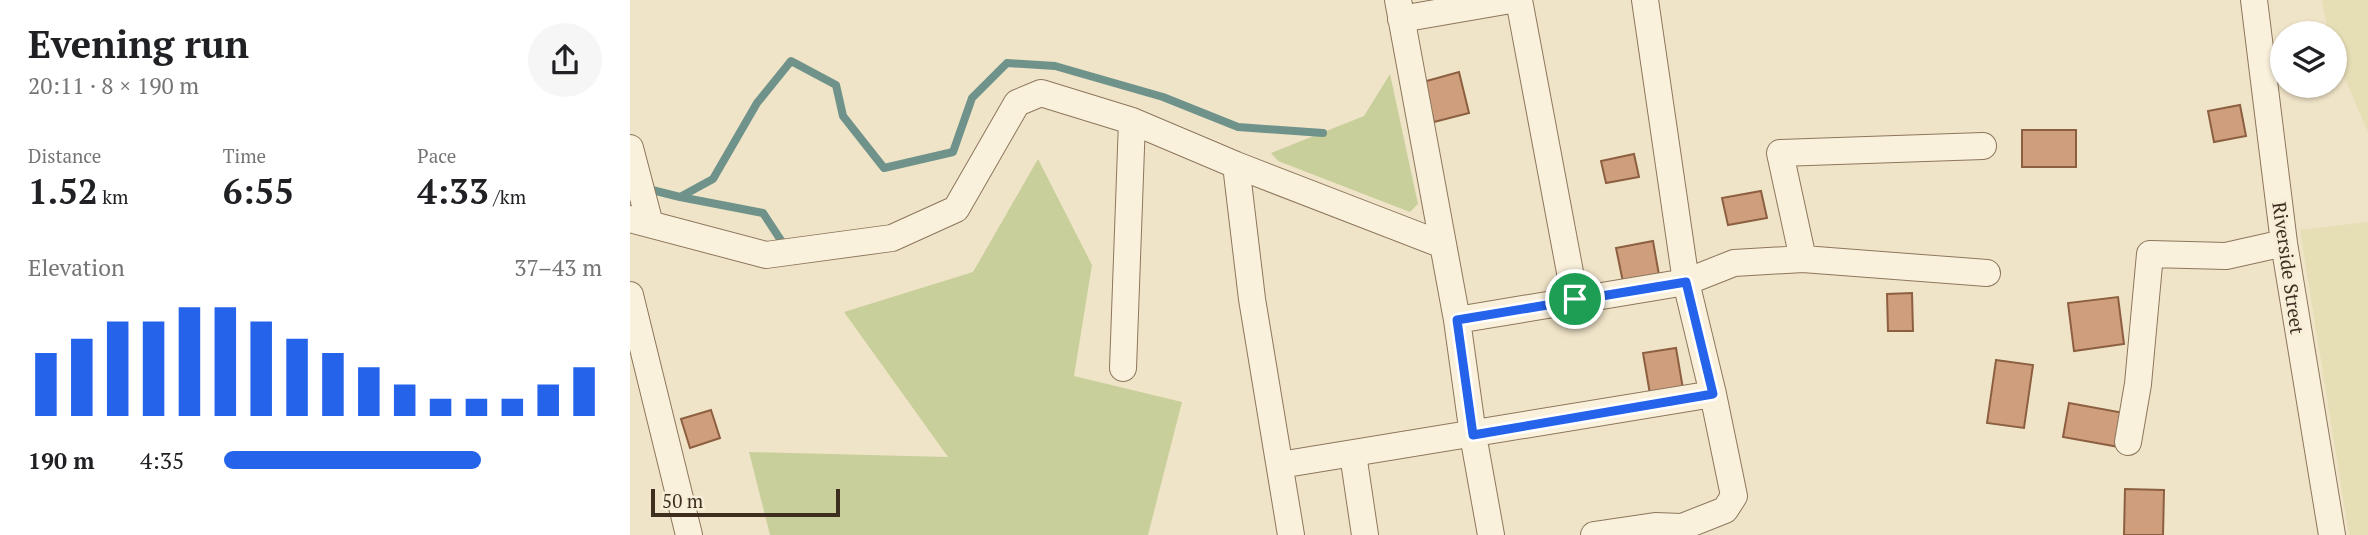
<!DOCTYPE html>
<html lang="en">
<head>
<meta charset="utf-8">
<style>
  :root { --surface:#fff; --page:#f6f6f6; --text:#202124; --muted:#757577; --accent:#2563eb }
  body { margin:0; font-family:"PT Serif",serif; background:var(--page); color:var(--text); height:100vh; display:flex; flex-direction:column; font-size:26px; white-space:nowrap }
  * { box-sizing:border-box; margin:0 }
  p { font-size:23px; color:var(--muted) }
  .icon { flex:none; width:38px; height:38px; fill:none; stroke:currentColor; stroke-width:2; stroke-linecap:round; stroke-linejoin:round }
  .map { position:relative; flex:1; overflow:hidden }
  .side { display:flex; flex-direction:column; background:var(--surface); width:630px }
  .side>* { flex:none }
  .tools { position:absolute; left:1640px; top:21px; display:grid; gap:14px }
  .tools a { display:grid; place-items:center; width:77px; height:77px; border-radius:50%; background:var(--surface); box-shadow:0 2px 5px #0004; font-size:35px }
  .scale { position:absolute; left:21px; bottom:18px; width:189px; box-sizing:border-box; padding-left:7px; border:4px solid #3d2e20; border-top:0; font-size:19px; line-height:24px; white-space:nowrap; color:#3d2e20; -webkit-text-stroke:5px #f7eed8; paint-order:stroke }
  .pin { position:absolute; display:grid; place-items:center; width:60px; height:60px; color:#fff; margin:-30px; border:4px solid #fff; border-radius:50%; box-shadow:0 2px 7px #0007 }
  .round { display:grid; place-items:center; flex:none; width:74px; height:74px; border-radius:37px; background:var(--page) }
  .summary { display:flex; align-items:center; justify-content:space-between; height:119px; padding:0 28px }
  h1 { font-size:38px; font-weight:700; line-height:52px }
  .stats { display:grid; grid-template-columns:repeat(3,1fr); gap:10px; height:119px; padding:7px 28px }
  .stats div { display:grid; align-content:center }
  .stats b { font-size:35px; font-weight:700 }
  .stats small { font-size:19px; font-weight:400 }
  .stats p { font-size:19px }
  .chart { height:196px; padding:14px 28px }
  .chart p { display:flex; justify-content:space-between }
  .chart svg { width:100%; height:126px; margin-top:7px; stroke:var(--accent); stroke-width:6 }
  ul { padding:0 28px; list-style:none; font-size:23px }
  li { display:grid; grid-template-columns:112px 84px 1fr; align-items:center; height:52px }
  li i { height:18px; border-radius:9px; background:var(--accent) }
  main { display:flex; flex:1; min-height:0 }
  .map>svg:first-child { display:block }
</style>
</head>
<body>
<main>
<section class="side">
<div class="summary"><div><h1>Evening run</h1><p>20:11 · 8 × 190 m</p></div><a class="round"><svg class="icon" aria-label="share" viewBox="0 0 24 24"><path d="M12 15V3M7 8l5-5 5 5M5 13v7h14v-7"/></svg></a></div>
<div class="stats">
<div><p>Distance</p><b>1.52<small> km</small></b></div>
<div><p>Time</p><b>6:55</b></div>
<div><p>Pace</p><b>4:33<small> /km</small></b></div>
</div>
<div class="chart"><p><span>Elevation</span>37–43 m</p>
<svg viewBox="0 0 160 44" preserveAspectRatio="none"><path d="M5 44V22M15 44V17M25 44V11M35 44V11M45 44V6M55 44V6M65 44V11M75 44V17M85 44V22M95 44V27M105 44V33M115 44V38M125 44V38M135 44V38M145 44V33M155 44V27"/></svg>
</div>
<ul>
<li><b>190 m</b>4:35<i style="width:68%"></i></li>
</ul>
</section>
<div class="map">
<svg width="1738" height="535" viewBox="0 0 1738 535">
  <rect width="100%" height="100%" fill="#f0e4c8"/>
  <path fill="#e6deb5" d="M 1692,0 L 1738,0 L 1738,132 L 1705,56 L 1704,33 L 1698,33 Z
    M 1738,222 L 1738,535 L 1719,535 L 1670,230 Z"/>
  <path fill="#c9cf9b" d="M 760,74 L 788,204 L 780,212 L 648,161 L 641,153 L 734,116 Z
    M 408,159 L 462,265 L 444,376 L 552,402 L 518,535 L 140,535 L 119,452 L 318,457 L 214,312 L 343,272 Z"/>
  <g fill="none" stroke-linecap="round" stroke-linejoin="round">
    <path stroke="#6f938a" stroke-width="8" d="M 18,189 L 50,197 L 83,179 L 127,103 L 161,61 L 206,85 L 213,116 L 254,168 L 323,152 L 342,98 L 377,63 L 425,66 L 533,97 L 608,127 L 693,133
      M 50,197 L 133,213 L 156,248"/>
  </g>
  <path fill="#cf9f7d" stroke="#8d5f41" stroke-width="2" d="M 829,72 L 839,113 L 804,122 L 793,82 Z
    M 1610,105 L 1616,136 L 1584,142 L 1578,111 Z
    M 1392,130 L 1446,130 L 1446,167 L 1392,167 Z
    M 1004,154 L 1009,177 L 976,183 L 971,161 Z
    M 1131,191 L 1137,218 L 1098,225 L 1092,198 Z
    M 1023,241 L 1029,275 L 993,282 L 986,248 Z
    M 1282,293 L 1283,331 L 1258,331 L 1257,294 Z
    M 1488,297 L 1494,344 L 1444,351 L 1438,303 Z
    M 1046,348 L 1053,389 L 1020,394 L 1013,353 Z
    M 1366,360 L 1403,365 L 1394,428 L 1357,423 Z
    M 1439,403 L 1494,413 L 1489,447 L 1433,437 Z
    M 81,410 L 90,438 L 60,448 L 51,419 Z
    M 1495,489 L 1534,490 L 1533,535 L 1494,535 Z"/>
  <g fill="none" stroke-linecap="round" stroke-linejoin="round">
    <g stroke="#8d765c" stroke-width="28">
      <path id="minor" d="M 768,0 L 827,320 L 843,435 L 861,535
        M 889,0 L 945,299
        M 1015,0 L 1056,282 L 1083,394 L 1104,496 L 1095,510 L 1052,527 L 1053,535
        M 1624,0 L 1654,243 L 1702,535
        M 771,19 L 881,0
        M 0,148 L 20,224
        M 606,165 L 622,299 L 661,535
        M 0,219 L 136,255 L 262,238 L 326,209 L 387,103 L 411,93 L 502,121 L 606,165 L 813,245
        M 1173,259 L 1150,153 L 1353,146
        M 0,295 L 59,535
        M 827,320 L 1056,282 L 1104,263 L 1173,259 L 1357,273
        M 493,368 L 502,121
        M 1498,442 L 1508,384 L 1520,254 L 1596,256 L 1654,243
        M 723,454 L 735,535
        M 650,465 L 1083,394
        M 964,535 L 1025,526 L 1052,527"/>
    </g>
    <use href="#minor" stroke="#faf1dc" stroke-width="26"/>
  </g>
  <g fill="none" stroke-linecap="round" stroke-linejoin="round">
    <g stroke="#fff" stroke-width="14">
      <path id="route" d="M 1056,282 L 1083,394 L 843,435 L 827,320 Z"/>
    </g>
    <use href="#route" stroke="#2563eb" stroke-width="9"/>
  </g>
  <g text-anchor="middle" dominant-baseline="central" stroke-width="7" stroke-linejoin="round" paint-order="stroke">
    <g font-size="19" fill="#3d2e20" stroke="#f7eed8">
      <text transform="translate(1659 268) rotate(82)">Riverside Street</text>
    </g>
  </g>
</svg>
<div class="tools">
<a><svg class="icon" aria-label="layers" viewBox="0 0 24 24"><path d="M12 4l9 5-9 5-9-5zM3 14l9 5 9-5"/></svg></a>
</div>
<div class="scale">50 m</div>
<div class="pin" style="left:945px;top:299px;background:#1e9e55"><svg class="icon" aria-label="arrive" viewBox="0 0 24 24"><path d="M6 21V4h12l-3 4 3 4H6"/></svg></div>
</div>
</main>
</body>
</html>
